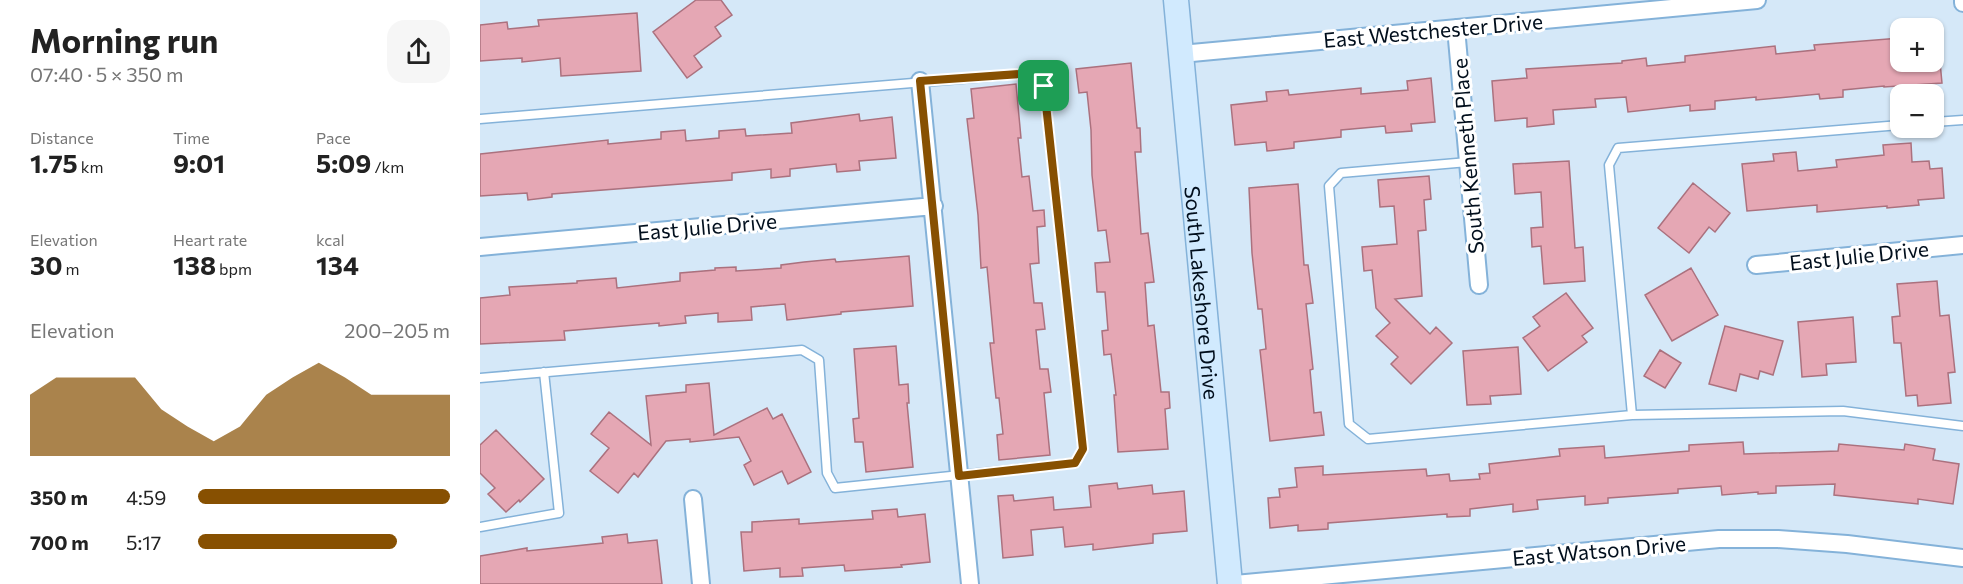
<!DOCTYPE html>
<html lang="en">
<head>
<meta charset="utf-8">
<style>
  :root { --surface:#fff; --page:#f6f6f6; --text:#222; --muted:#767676; --accent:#875001 }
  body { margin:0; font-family:Commissioner,sans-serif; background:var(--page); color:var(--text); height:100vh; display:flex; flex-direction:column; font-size:22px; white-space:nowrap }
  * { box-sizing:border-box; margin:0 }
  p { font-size:20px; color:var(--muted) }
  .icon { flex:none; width:33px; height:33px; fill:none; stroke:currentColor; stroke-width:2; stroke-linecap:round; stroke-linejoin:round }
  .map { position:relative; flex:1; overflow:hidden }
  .sheet { display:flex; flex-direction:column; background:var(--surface); width:480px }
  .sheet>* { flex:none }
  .fabs { position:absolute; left:1410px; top:18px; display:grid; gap:12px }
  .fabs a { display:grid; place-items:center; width:54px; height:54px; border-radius:12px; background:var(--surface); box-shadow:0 2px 4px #0004; font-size:30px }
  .pin { position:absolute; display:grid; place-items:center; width:51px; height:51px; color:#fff; margin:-26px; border-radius:12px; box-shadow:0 3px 9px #0006 }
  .round { display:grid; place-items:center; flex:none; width:63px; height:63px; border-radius:18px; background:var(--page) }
  .overview { display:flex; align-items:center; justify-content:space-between; height:102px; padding:0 30px }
  h1 { font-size:33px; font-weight:700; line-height:45px }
  .figures { display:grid; grid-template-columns:repeat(3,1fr); gap:9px; height:102px; padding:6px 30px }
  .figures div { display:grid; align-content:center }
  .figures b { font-size:26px; font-weight:700 }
  .figures small { font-size:16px; font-weight:400 }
  .figures p { font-size:16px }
  .chart { height:168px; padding:12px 30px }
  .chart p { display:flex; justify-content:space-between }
  .chart svg { width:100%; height:108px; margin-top:6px; fill:var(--accent); opacity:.7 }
  ul { padding:0 30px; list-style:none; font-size:20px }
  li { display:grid; grid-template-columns:96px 72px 1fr; align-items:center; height:45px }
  li i { height:15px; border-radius:8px; background:var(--accent) }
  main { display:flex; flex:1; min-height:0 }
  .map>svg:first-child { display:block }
</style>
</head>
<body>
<main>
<section class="sheet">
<div class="overview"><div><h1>Morning run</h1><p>07:40 · 5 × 350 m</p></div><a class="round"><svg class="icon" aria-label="share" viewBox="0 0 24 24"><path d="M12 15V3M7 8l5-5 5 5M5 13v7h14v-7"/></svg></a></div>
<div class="figures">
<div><p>Distance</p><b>1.75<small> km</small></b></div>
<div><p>Time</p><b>9:01</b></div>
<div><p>Pace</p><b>5:09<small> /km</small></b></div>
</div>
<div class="figures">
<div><p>Elevation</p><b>30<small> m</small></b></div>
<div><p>Heart rate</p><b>138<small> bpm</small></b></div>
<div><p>kcal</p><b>134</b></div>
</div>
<div class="chart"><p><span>Elevation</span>200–205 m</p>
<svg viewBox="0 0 160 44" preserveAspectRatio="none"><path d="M0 44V19L10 12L20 12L30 12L40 12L50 25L60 32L70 38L80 32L90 19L100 12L110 6L120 12L130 19L140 19L150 19L160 19V44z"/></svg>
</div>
<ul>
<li><b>350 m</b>4:59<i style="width:100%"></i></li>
<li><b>700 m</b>5:17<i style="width:79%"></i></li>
</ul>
</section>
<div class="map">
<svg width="1483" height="584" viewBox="0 0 1483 584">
  <rect width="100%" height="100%" fill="#d5e8f8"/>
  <path fill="#e5a7b4" stroke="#ab717e" stroke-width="1.5" d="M 216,0 L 241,0 L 252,15 L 235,27 L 241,36 L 214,56 L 222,67 L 207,78 L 173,32 Z
    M 157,13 L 161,71 L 81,76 L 80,58 L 42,62 L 42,58 L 0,61 L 0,25 L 27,22 L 28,29 L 59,26 L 58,20 Z
    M 1420,38 L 1420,62 L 1460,62 L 1462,83 L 1404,87 L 1404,86 L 1363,90 L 1363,97 L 1340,99 L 1339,94 L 1276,100 L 1276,97 L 1235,101 L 1235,109 L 1210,111 L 1210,105 L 1148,112 L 1146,97 L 1115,99 L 1116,107 L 1073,110 L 1074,124 L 1047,127 L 1047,118 L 1015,121 L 1012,81 L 1047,78 L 1046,69 L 1142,63 L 1142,61 L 1166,58 L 1167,66 L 1205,62 L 1205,56 L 1295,46 L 1296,54 L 1335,50 L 1334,45 Z
    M 651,63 L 657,128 L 660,128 L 661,152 L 655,152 L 661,234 L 668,233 L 674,282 L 665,283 L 668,326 L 674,325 L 681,392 L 689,392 L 690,408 L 685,409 L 688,449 L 638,452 L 634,395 L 636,395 L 631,354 L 624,355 L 622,331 L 628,330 L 625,292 L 617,292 L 615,263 L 630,262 L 626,230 L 618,231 L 612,175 L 611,130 L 607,92 L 599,93 L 596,69 Z
    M 951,78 L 955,122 L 931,124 L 932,131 L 906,133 L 905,126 L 861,130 L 861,137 L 814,142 L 814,148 L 787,151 L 786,142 L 755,145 L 751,105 L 787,101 L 786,92 L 808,90 L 809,95 L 881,88 L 881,94 L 928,90 L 927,81 Z
    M 536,84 L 541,138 L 538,138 L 542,177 L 549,176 L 553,211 L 564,210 L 565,226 L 557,227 L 559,263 L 550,264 L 554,303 L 562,303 L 565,329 L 556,330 L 560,369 L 568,369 L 571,392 L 564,393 L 570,455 L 519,460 L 517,435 L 523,434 L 519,398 L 516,398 L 510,343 L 514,343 L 507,267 L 501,268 L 498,215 L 487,119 L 494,118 L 491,89 Z
    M 379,114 L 380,121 L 412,117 L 416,158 L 379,161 L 380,170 L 357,172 L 356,164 L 310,169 L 310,176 L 291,178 L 291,169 L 252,173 L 252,180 L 72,194 L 72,197 L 48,200 L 47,193 L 0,196 L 0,154 L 128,140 L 128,144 L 181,139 L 181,132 L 205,130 L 206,141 L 239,138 L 239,131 L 265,129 L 266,136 L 312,133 L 311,123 Z
    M 1431,143 L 1432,162 L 1449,161 L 1450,169 L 1462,168 L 1464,198 L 1438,200 L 1439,205 L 1407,208 L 1407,206 L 1337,212 L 1337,205 L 1267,211 L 1262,164 L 1294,161 L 1293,154 L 1316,152 L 1318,171 L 1357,167 L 1356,160 L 1404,155 L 1403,145 Z
    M 1089,161 L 1095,248 L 1103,247 L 1105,281 L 1064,284 L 1061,246 L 1052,247 L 1051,228 L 1063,227 L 1061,192 L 1035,194 L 1033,164 Z
    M 949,176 L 951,199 L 944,200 L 946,230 L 938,231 L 942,296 L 915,299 L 950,334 L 956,327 L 972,343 L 931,384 L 911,364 L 918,357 L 896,336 L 910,323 L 896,308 L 892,270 L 884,271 L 882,247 L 917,244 L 914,206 L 900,207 L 898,180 Z
    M 1213,183 L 1250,213 L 1235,232 L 1229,227 L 1209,253 L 1178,228 Z
    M 818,184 L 824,265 L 828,265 L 833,303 L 826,304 L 833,369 L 830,370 L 834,413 L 841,412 L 844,435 L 790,441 L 780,350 L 786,349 L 782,309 L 778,309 L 772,253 L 769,188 Z
    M 429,256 L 433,306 L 361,312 L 361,314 L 307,320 L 305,304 L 271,307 L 272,320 L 238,322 L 238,313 L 205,316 L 206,323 L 179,326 L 179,323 L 84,331 L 85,340 L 0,344 L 0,298 L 30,295 L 29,287 L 97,283 L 97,281 L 136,278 L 137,288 L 200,281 L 200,273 L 235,270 L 235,268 L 256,267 L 256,271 L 301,268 L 301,265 L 324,262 L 355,259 L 356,262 Z
    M 1211,268 L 1238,315 L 1192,341 L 1165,295 Z
    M 1457,281 L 1460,316 L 1469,315 L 1475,372 L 1468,373 L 1471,403 L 1438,406 L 1437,395 L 1426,396 L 1421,343 L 1414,343 L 1412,317 L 1420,316 L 1417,284 Z
    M 1086,293 L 1113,328 L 1102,336 L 1107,342 L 1068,371 L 1043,338 L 1060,326 L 1053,317 Z
    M 1373,317 L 1376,362 L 1346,364 L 1347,375 L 1322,377 L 1318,322 Z
    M 1245,326 L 1303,341 L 1293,375 L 1280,371 L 1278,379 L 1260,374 L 1256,391 L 1229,384 Z
    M 416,346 L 419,385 L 428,384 L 429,403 L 427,403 L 433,467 L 386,472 L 383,442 L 375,442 L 373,419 L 379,418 L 374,349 Z
    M 1038,347 L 1041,394 L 1010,396 L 1011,404 L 987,405 L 983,351 Z
    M 1180,350 L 1201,363 L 1185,388 L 1164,376 Z
    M 229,383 L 234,435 L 287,408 L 293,419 L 302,414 L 331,472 L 308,484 L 302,471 L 274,485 L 264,465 L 271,461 L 259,437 L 210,442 L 210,439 L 186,441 L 158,477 L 154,473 L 138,493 L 110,471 L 129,448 L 111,434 L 129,412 L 171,445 L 166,396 L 206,392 L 206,385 Z
    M 16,430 L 64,479 L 40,502 L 39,500 L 26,512 L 8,494 L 15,488 L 0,473 L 0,445 Z
    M 1263,442 L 1264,454 L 1358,451 L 1359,444 L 1424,450 L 1425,444 L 1455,449 L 1453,460 L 1479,464 L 1473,504 L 1438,499 L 1438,504 L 1354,495 L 1355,484 L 1296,486 L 1296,493 L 1278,494 L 1278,492 L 1242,495 L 1241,486 L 1198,489 L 1198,493 L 1128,498 L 1128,503 L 1105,505 L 1105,496 L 1057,500 L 1058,509 L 1033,512 L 1033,504 L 990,509 L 990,516 L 967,517 L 967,514 L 848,523 L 848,529 L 818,531 L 818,525 L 790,528 L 788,498 L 800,497 L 799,489 L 817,487 L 815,468 L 843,466 L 843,475 L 946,469 L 947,476 L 969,474 L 970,481 L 1000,479 L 999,474 L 1010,473 L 1009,464 L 1080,456 L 1079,449 L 1124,446 L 1125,458 L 1209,451 L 1209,445 Z
    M 637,483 L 638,489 L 672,485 L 673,494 L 704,491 L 707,531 L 673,534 L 673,543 L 613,550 L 613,544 L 585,547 L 583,527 L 551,530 L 553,555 L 523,558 L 518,496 L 533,495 L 534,501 L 573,497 L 574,510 L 611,507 L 609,486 Z
    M 417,509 L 418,517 L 445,514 L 450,562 L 421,565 L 422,567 L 365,571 L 364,565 L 322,568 L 323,576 L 300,577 L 300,568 L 264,571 L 261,532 L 272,532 L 272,522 L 319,519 L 319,524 L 393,519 L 392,511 Z
    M 147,534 L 148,543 L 177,540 L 182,584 L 0,584 L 0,556 L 47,548 L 47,551 L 123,543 L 122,537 Z"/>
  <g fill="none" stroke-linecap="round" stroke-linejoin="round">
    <g stroke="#84b2d9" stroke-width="11">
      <path id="lane" d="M 0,119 L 554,73 L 564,86 L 603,449 L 595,463 L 355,488 L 347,473 L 339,360 L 322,350 L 0,378
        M 1454,122 L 1483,120
        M 988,162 L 861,173 L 849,186 L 869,424 L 888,439 L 1152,415 L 1363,411 L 1483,426
        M 1152,415 L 1129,165 L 1138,148 L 1420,125
        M 0,527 L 79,513 L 64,372"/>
    </g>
    <g stroke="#84b2d9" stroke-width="20">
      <path id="street" d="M 1483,0 L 1483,3
        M 976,28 L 999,285
        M 701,54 L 1277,0
        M 440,81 L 490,584
        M 0,247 L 454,206
        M 1276,265 L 1483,245
        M 213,499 L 221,584
        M 755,584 L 1239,539 L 1298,539 L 1367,544 L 1483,558"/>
    </g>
    <g stroke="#84b2d9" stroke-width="27">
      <g id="secondary">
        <path id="s1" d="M 696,0 L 750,584"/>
      </g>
    </g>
    <use href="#lane" stroke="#fff" stroke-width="8"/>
    <use href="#street" stroke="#fff" stroke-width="16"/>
    <use href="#secondary" stroke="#d1eafe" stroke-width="24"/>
  </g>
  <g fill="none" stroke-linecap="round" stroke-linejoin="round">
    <g stroke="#fff" stroke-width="12">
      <path id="route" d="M 554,73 L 564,86 L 603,449 L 595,463 L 479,476 L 440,81 Z"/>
    </g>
    <use href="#route" stroke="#875001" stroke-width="8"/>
  </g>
  <g text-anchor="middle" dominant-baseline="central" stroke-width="6" stroke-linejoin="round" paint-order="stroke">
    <g font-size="21" fill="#010e1c" stroke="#fff">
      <text transform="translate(953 30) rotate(-5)">East Westchester Drive</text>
      <text transform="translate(987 156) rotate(-95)">South Kenneth Place</text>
      <text transform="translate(227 226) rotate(-5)">East Julie Drive</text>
      <text transform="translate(1379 255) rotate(-6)">East Julie Drive</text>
      <text stroke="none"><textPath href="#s1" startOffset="294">South Lakeshore Drive</textPath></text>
      <text transform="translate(1119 550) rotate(-5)">East Watson Drive</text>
    </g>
  </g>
</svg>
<div class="fabs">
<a>+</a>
<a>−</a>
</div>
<div class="pin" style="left:564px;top:86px;background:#1e9e55"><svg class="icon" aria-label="arrive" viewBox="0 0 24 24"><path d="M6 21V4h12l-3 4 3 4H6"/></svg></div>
</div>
</main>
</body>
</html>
